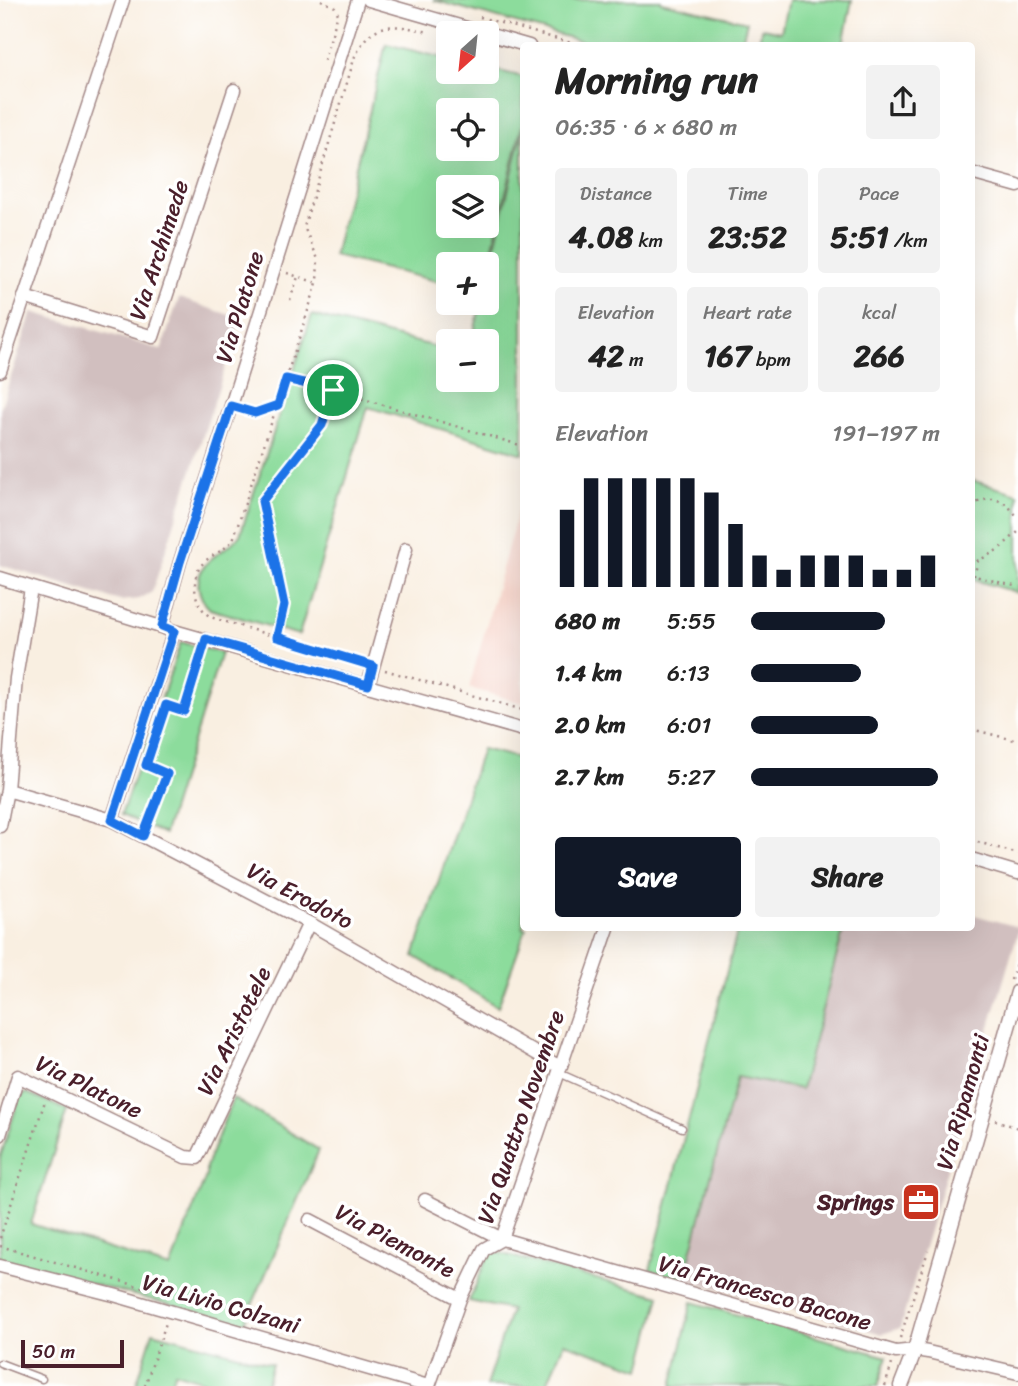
<!DOCTYPE html>
<html lang="en">
<head>
<meta charset="utf-8">
<style>
  :root { --surface:#fff; --page:#f2f2f2; --text:#222; --muted:#767676; --accent:#111827 }
  body { margin:0; font-family:Sriracha,sans-serif; background:var(--page); color:var(--text); height:100vh; display:flex; flex-direction:column; font-size:26px; white-space:nowrap }
  * { box-sizing:border-box; margin:0 }
  p { font-size:23px; color:var(--muted) }
  .icon { flex:none; width:38px; height:38px; fill:none; stroke:currentColor; stroke-width:2; stroke-linecap:round; stroke-linejoin:round }
  .map { position:relative; flex:1; overflow:hidden }
  .details { position:absolute; left:520px; top:42px; width:455px; height:889px; display:flex; flex-direction:column; background:var(--surface); border-radius:7px; box-shadow:0 7px 28px #0002 }
  .details>* { flex:none }
  .needle { width:46px; rotate:207deg }
  .controls { position:absolute; left:436px; top:21px; display:grid; gap:14px }
  .controls a { display:grid; place-items:center; width:63px; height:63px; border-radius:7px; background:var(--surface); box-shadow:0 7px 28px #0002; font-size:35px }
  .scale { position:absolute; left:21px; bottom:18px; width:103px; box-sizing:border-box; padding-left:7px; border:4px solid #4a1f2b; border-top:0; font-size:19px; line-height:24px; white-space:nowrap; color:#4a1f2b; -webkit-text-stroke:5px #fff; paint-order:stroke }
  .pin { position:absolute; display:grid; place-items:center; width:60px; height:60px; color:#fff; margin:-30px; border:4px solid #fff; border-radius:50%; box-shadow:0 2px 7px #0007 }
  .round { display:grid; place-items:center; flex:none; width:74px; height:74px; border-radius:7px; background:var(--page) }
  .headline { display:flex; align-items:center; justify-content:space-between; height:119px; padding:0 35px }
  h1 { font-size:38px; font-weight:700; line-height:52px }
  .stats { display:grid; grid-template-columns:repeat(3,1fr); gap:10px; height:119px; padding:7px 35px }
  .stats div { display:grid; align-content:center; border-radius:7px; background:var(--page); text-align:center }
  .stats b { font-size:30px; font-weight:700 }
  .stats small { font-size:19px; font-weight:400 }
  .stats p { font-size:19px }
  .chart { height:196px; padding:14px 35px }
  .chart p { display:flex; justify-content:space-between }
  .chart svg { width:100%; height:126px; margin-top:7px; stroke:var(--accent); stroke-width:6 }
  .button { display:flex; gap:14px; margin-top:auto; padding:14px 35px }
  .button a { flex:1; height:80px; border-radius:7px; background:var(--accent); color:#fff; font-size:28px; font-weight:700; line-height:80px; text-align:center }
  .button a+a { background:var(--page); color:var(--text) }
  ul { padding:0 35px; list-style:none; font-size:23px }
  li { display:grid; grid-template-columns:112px 84px 1fr; align-items:center; height:52px }
  li i { height:18px; border-radius:9px; background:var(--accent) }
  .map>svg:first-child { display:block }
</style>
</head>
<body>
<div class="map">
<svg width="1018" height="1386" viewBox="0 0 1018 1386">
  <rect width="100%" height="100%" fill="#fff"/>
  <filter id="ink" filterUnits="userSpaceOnUse"><feTurbulence type="fractalNoise" baseFrequency=".0143" numOctaves="2"/><feDisplacementMap in="SourceGraphic" scale="14" xChannelSelector="R" yChannelSelector="G"/><feConvolveMatrix kernelMatrix="1 2 1 2 8 2 1 2 1" color-interpolation-filters="sRGB"/></filter>
  <filter id="wash" filterUnits="userSpaceOnUse"><feTurbulence type="fractalNoise" baseFrequency=".00686" numOctaves="4" result="noise"/><feDisplacementMap in="SourceGraphic" scale="28" xChannelSelector="R" yChannelSelector="G"/><feGaussianBlur stdDeviation="1.57" result="paint"/><feColorMatrix in="noise" values="0 0 0 0 0 0 0 0 0 0 0 0 0 0 0 0 0 1.4 0 .05"/><feComposite in="paint" operator="in"/></filter>
  <g filter="url(#wash)">
    <rect width="100%" height="100%" fill="#f9efe1"/>
    <path fill="#f6d1c6" d="M 523,493 L 523,703 L 469,688 Z"/>
    <path fill="#d1bfbf" d="M 179,298 L 241,319 L 152,592 L 139,599 L 120,601 L 0,565 L 0,410 L 32,312 L 116,336 L 161,350 Z
      M 971,914 L 1018,927 L 1018,932 L 900,1328 L 882,1334 L 684,1279 L 737,1077 L 801,1088 L 844,928 L 971,928 Z"/>
    <path fill="#8cdc9c" stroke="#6b7e64" stroke-width="2" fill-rule="evenodd" d="M 433,0 L 661,0 L 661,2 L 747,22 L 741,45 L 596,45 Z
      M 788,0 L 852,0 L 843,45 L 758,45 L 762,28 L 781,32 Z
      M 386,44 L 448,59 L 448,72 L 486,72 L 487,68 L 523,77 L 523,121 L 487,271 L 486,264 L 448,264 L 448,284 L 334,256 ZM 448,110 L 486,110 L 486,149 L 448,149 ZM 448,187 L 486,187 L 486,226 L 448,226 Z
      M 523,128 L 523,454 L 368,407 L 299,635 L 210,609 C 197,597 194,578 206,564 C 216,552 230,548 240,535 L 312,315 L 448,350 L 448,380 L 486,380 L 486,341 L 472,341 L 481,303 L 486,303 L 487,280 Z
      M 971,480 L 1018,494 L 1018,593 L 971,579 Z
      M 181,642 L 221,653 L 164,834 L 121,815 Z
      M 482,749 L 523,759 L 523,928 L 526,928 L 498,1007 L 414,956 Z
      M 738,928 L 844,928 L 801,1089 L 737,1077 L 684,1279 L 650,1270 Z
      M 27,1093 L 67,1110 L 31,1224 L 170,1268 L 206,1176 L 206,1167 L 233,1098 L 319,1150 L 244,1324 L 0,1260 L 0,1158 L 20,1096 Z
      M 489,1253 L 500,1253 L 660,1296 L 641,1369 L 564,1343 L 546,1386 L 486,1386 L 511,1310 L 469,1301 Z
      M 692,1302 L 887,1357 L 878,1386 L 672,1386 Z
      M 153,1332 L 272,1364 L 266,1386 L 219,1386 L 175,1372 L 170,1386 L 136,1386 Z"/>
  </g>
  <g filter="url(#ink)">
    <g fill="none" stroke-linecap="round" stroke-linejoin="round">
      <g stroke="#a28786" stroke-width="9">
        <path id="service" d="M 559,1073 L 682,1128
          M 0,1363 L 42,1379"/>
      </g>
      <g stroke="#a28786" stroke-width="15">
        <path id="minor" d="M 369,0 L 529,46
          M 971,173 L 1018,186
          M 24,297 L 153,337 L 234,90
          M 0,371 L 123,0
          M 0,578 L 174,631 L 523,730
          M 162,627 L 180,562 L 231,406 L 358,0
          M 368,685 L 406,549
          M 7,790 L 112,820 L 309,923 L 560,1067
          M 112,820 L 174,631
          M 0,826 L 7,790 L 16,678 L 31,588
          M 971,859 L 1018,873
          M 0,1135 L 18,1076 L 185,1157 L 197,1158 L 309,923
          M 425,1200 L 502,1239 L 896,1352 L 915,1350 L 928,1352 L 1018,1373
          M 310,1220 L 460,1299
          M 0,1266 L 114,1295 L 428,1386
          M 429,1386 L 460,1299 L 484,1249 L 502,1239 L 608,928"/>
      </g>
      <g stroke="#a28786" stroke-width="17">
        <path id="tertiary" d="M 901,1386 L 915,1350 L 1018,992"/>
      </g>
      <path stroke="#a28786" stroke-width="2.5" stroke-dasharray="2 5" stroke-linecap="butt" d="M 321,0 L 335,7 L 338,14 L 323,63 L 324,63
        M 480,17 L 582,46
        M 287,273 L 317,283
        M 290,300 L 298,277
        M 287,379 L 333,390 L 523,446
        M 241,409 L 255,413 L 278,405
        M 971,505 C 976,503 983,500 988,499 C 1002,498 1011,508 1018,518
        M 971,556 L 978,561
        M 971,575 L 1018,587
        M 974,576 L 978,561 L 999,549 L 1018,532
        M 277,637 L 284,605 L 262,501 L 322,425 L 333,390
        M 362,663 L 210,617 C 200,608 196,601 195,588 C 194,553 224,558 234,537 L 317,283 L 318,259 L 304,227 L 355,56 C 359,50 363,41 368,36 C 385,20 409,28 429,32
        M 385,670 L 523,710
        M 971,729 L 1018,741
        M 148,824 L 167,774 L 146,765 L 166,705 L 185,711 L 202,651
        M 971,840 L 1018,854
        M 1011,980 L 1018,956
        M 995,1120 L 1018,1128
        M 0,1238 L 45,1101
        M 0,1246 L 172,1296 L 172,1299
        M 900,1338 L 928,1251
        M 145,1386 L 166,1323
        M 885,1386 L 892,1364"/>
      <use href="#service" stroke="#fff" stroke-width="6"/>
      <use href="#minor" stroke="#fff" stroke-width="12"/>
      <use href="#tertiary" stroke="#fff" stroke-width="14"/>
    </g>
  </g>
  <g fill="none" stroke-linecap="round" stroke-linejoin="round" filter="url(#ink)">
    <g stroke="#fff" stroke-width="14">
      <path id="route" d="M 286,379 L 333,390 L 322,425 L 262,501 L 284,605 L 277,637 L 373,666 L 368,685 L 206,639 L 184,711 L 166,705 L 146,765 L 167,774 L 143,836 L 112,820 L 174,631 L 162,626 L 180,562 L 231,406 L 255,413 L 278,405 Z"/>
    </g>
    <use href="#route" stroke="#1a73e8" stroke-width="9"/>
  </g>
  <defs>
    <g id="office-square" transform="scale(2.0125)"><rect x="-9" y="-9" width="18" height="18" rx="4" fill="#c8321e" stroke="#fff"/><path d="M-6-3h4V-5.5h4V-3h4V5H-6ZM-1-4.5V-3h2v-1.5ZM-6 0V1H6V0Z" fill="#fff"/></g>
  </defs>
  <g fill-rule="evenodd">
    <use href="#office-square" x="921" y="1202"/>
  </g>
  <g text-anchor="middle" dominant-baseline="central" stroke-width="7" stroke-linejoin="round" paint-order="stroke">
    <g font-size="23" fill="#4a1f2b" stroke="#fff">
      <text transform="translate(159 250) rotate(-72)">Via Archimede</text>
      <text transform="translate(240 307) rotate(-73)">Via Platone</text>
      <text transform="translate(300 896) rotate(28)">Via Erodoto</text>
      <text transform="translate(234 1031) rotate(-64)">Via Aristotele</text>
      <text transform="translate(89 1087) rotate(26)">Via Platone</text>
      <text transform="translate(963 1102) rotate(-74)">Via Ripamonti</text>
      <text transform="translate(521 1117) rotate(-71)">Via Quattro Novembre</text>
      <text transform="translate(395 1241) rotate(28)">Via Piemonte</text>
      <text transform="translate(765 1293) rotate(16)">Via Francesco Bacone</text>
      <text transform="translate(221 1304) rotate(16)">Via Livio Colzani</text>
    </g>
    <g font-size="23" font-weight="bold" fill="#4a1f2b" stroke="#fff" text-anchor="end">
      <text x="894" y="1202">Springs</text>
    </g>
  </g>
</svg>
<div class="controls">
<a><svg class="needle" viewBox="-14 -14 28 28"><path d="M0-13l5 13h-10z" fill="#e53935"/><path d="M0 13l5-13h-10z" fill="#767676"/></svg></a>
<a><svg class="icon" aria-label="locate" viewBox="0 0 24 24"><circle cx="12" cy="12" r="6"/><path d="M12 2v4M12 18v4M2 12h4M18 12h4"/></svg></a>
<a><svg class="icon" aria-label="layers" viewBox="0 0 24 24"><path d="M12 4l9 5-9 5-9-5zM3 14l9 5 9-5"/></svg></a>
<a>+</a>
<a>−</a>
</div>
<div class="scale">50 m</div>
<div class="pin" style="left:333px;top:390px;background:#1e9e55"><svg class="icon" aria-label="arrive" viewBox="0 0 24 24"><path d="M6 21V4h12l-3 4 3 4H6"/></svg></div>
<section class="details">
<div class="headline"><div><h1>Morning run</h1><p>06:35 · 6 × 680 m</p></div><a class="round"><svg class="icon" aria-label="share" viewBox="0 0 24 24"><path d="M12 15V3M7 8l5-5 5 5M5 13v7h14v-7"/></svg></a></div>
<div class="stats">
<div><p>Distance</p><b>4.08<small> km</small></b></div>
<div><p>Time</p><b>23:52</b></div>
<div><p>Pace</p><b>5:51<small> /km</small></b></div>
</div>
<div class="stats">
<div><p>Elevation</p><b>42<small> m</small></b></div>
<div><p>Heart rate</p><b>167<small> bpm</small></b></div>
<div><p>kcal</p><b>266</b></div>
</div>
<div class="chart"><p><span>Elevation</span>191–197 m</p>
<svg viewBox="0 0 160 44" preserveAspectRatio="none"><path d="M5 44V17M15 44V6M25 44V6M35 44V6M45 44V6M55 44V6M65 44V11M75 44V22M85 44V33M95 44V38M105 44V33M115 44V33M125 44V33M135 44V38M145 44V38M155 44V33"/></svg>
</div>
<ul>
<li><b>680 m</b>5:55<i style="width:71%"></i></li>
<li><b>1.4 km</b>6:13<i style="width:58%"></i></li>
<li><b>2.0 km</b>6:01<i style="width:67%"></i></li>
<li><b>2.7 km</b>5:27<i style="width:99%"></i></li>
</ul>
<div class="button"><a>Save</a><a>Share</a></div>
</section>
</div>
</body>
</html>
